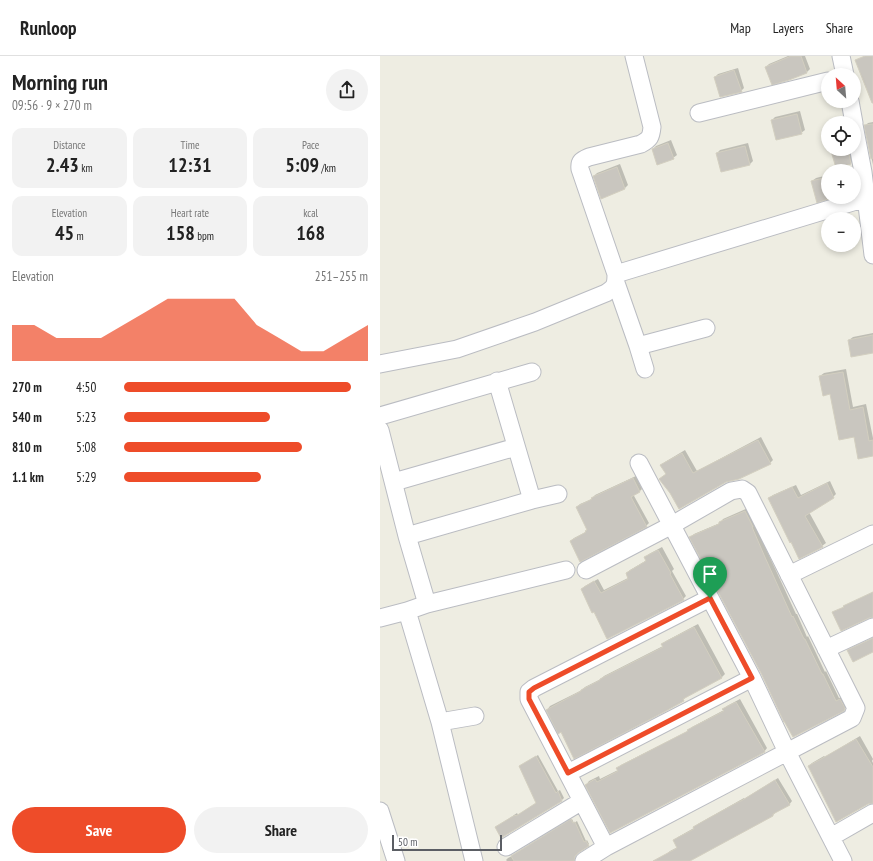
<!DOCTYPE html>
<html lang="en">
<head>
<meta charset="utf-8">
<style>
  :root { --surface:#fff; --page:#f2f2f2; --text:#222; --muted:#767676; --line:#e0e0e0; --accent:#ee4c29 }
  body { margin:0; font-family:"PT Sans Narrow",sans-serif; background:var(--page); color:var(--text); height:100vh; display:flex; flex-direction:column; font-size:15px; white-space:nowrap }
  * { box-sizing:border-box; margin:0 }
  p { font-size:13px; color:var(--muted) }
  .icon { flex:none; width:22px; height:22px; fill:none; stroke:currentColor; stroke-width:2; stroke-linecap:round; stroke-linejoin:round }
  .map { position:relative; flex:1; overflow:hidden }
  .sheet { display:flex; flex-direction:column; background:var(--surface); width:380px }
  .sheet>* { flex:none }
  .needle { width:26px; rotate:334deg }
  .buttons { position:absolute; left:441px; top:12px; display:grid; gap:8px }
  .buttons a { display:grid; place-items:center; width:40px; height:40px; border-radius:50%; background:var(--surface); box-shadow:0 2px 6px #0003; font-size:20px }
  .scale { position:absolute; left:12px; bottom:10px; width:110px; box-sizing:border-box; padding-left:4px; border:2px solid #5b5e64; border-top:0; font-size:11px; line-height:14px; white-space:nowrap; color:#5b5e64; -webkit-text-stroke:3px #fff; paint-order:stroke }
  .pin { position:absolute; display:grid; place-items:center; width:34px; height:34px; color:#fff; margin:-41px -17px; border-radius:50% 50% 50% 0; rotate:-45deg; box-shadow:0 0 4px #0007 }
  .pin .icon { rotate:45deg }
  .round { display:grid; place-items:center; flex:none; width:42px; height:42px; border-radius:21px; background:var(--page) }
  .overview { display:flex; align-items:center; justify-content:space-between; height:68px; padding:0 12px }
  h1 { font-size:22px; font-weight:600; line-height:30px }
  .stats { display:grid; grid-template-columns:repeat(3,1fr); gap:6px; height:68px; padding:4px 12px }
  .stats div { display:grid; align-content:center; border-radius:10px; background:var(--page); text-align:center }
  .stats b { font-size:20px; font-weight:600 }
  .stats small { font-size:11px; font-weight:400 }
  .stats p { font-size:11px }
  .chart { height:112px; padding:8px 12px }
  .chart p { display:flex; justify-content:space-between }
  .chart svg { width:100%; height:72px; margin-top:4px; fill:var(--accent); opacity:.7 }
  .button { display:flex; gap:8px; margin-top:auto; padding:8px 12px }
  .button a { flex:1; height:46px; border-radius:24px; background:var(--accent); color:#fff; font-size:16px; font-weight:600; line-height:46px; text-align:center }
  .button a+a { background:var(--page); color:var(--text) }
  ul { padding:0 12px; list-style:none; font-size:13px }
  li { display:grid; grid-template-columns:64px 48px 1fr; align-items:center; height:30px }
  li i { height:10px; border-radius:5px; background:var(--accent) }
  header { display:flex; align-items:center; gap:24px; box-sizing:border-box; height:56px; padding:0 20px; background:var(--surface); border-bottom:1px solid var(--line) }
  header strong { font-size:19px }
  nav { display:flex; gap:22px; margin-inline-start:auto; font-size:14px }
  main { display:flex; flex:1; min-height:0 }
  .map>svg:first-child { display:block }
</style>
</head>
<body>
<header>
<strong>Runloop</strong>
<nav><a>Map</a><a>Layers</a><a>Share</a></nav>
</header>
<main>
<section class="sheet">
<div class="overview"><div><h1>Morning run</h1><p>09:56 · 9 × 270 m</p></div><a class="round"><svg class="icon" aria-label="share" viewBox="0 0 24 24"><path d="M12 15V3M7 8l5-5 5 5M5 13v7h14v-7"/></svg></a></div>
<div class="stats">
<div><p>Distance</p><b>2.43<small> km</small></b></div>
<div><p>Time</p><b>12:31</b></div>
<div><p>Pace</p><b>5:09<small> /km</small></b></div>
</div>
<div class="stats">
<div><p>Elevation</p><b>45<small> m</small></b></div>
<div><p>Heart rate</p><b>158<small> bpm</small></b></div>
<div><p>kcal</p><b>168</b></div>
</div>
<div class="chart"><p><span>Elevation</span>251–255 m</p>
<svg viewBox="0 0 160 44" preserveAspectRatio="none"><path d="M0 44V22L10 22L20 30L30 30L40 30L50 22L60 14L70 6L80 6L90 6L100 6L110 22L120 30L130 38L140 38L150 30L160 22V44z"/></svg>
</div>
<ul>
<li><b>270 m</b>4:50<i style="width:93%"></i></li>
<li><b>540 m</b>5:23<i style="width:60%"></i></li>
<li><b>810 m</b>5:08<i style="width:73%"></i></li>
<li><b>1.1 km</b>5:29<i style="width:56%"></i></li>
</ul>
<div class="button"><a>Save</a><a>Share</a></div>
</section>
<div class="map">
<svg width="493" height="805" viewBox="0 0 493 805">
  <rect width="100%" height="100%" fill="#eeede2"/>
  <path fill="#0003" d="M 408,0 L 425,0 L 430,13 L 427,16 L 409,23 L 386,11 L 389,8 Z
    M 358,12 L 364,32 L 361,35 L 335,21 L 338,18 Z
    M 420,55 L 425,74 L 421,77 L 392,64 L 395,61 Z
    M 493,66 L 493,109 L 485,70 L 488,67 Z
    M 291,84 L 297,99 L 293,102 L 273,93 L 276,90 Z
    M 368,87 L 373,105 L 370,108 L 337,97 L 340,94 Z
    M 455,93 L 472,93 L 474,104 L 471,107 L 452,96 Z
    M 240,108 L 248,129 L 245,132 L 214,120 L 217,117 Z
    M 448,119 L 448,141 L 451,141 L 437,145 L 432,125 L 436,122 Z
    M 493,277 L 493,296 L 469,284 L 473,281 Z
    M 466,313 L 473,351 L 486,348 L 493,382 L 493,399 L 475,380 L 440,320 L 444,317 Z
    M 381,381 L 393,404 L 390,407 L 291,437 L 281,423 L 287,417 L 282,409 L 285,406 L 305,394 L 317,415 Z
    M 256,420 L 262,433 L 260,435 L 253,438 L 269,467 L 266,470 L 191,485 L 194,482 L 206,476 L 208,473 L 197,451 L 200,448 L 212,443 L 215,439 Z
    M 450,425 L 456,438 L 453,441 L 429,456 L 446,487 L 442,490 L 389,442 L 393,439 L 416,429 L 421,439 Z
    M 368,452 L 387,495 L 416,558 L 417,558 L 427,581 L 428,580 L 445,616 L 446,615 L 459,642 L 464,640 L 467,650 L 463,654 L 382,617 L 311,481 L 314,478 L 340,467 L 343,463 Z
    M 282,491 L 294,513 L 292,515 L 306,540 L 303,543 L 214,555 L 202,533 L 205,530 L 218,523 L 224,534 L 248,522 L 247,517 L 250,514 L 267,504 L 266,501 L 269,498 Z
    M 318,568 L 345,618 L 342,621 L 307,640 L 303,644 L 181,675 L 167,654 L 170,650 L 202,634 L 205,631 L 221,623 L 224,620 L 283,590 L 282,588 L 286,585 Z
    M 360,643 L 387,692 L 384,696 L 206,729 L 209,725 L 219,720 L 220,723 L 238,714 L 238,713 L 241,709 L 310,674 L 312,671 L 344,654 L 344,653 L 347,650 Z
    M 480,680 L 493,703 L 492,705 L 493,707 L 493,746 L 429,710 L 432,707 L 444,700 L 445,701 Z
    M 158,699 L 178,735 L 180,734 L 184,742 L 182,744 L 117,771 L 137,757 L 138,759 L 157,747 L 140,710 Z
    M 398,722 L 412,745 L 409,749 L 397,755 L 393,759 L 308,805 L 290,805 L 287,798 L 290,795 L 298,791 L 294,784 L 298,781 L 314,772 L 318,768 L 334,759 L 364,742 L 364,743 Z
    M 192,763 L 194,767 L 197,765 L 206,785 L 207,784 L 209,788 L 196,798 L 194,805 L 127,805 L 126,804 L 128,802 L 132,800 L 133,799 Z"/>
  <path fill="#c9c6bf" stroke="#d3cfc0" d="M 411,0 L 421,0 L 427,17 L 409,24 L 392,29 L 385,11 Z
    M 485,0 L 493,0 L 493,47 L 492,47 L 475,4 Z
    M 354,14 L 362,36 L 340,41 L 334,21 Z
    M 417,58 L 422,78 L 396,84 L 391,64 Z
    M 493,68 L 493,102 L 491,103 L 484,69 Z
    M 288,87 L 294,103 L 277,109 L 272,93 Z
    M 365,90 L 370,109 L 341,116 L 336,97 Z
    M 460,93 L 468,93 L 471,108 L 456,112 L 451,95 Z
    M 237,111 L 245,133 L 221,143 L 213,120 Z
    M 448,121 L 448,143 L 437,147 L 431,125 Z
    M 493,279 L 493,297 L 471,301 L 468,284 Z
    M 463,316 L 470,354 L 483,351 L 489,385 L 493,384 L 493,400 L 478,403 L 474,381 L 459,384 L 450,338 L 443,340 L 439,320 Z
    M 378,384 L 391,408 L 359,423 L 346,426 L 299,453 L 290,437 L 279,423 L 286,418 L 280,409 L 302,397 L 313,417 Z
    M 253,422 L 260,436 L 251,441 L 267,471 L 200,506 L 190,485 L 206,476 L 205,475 L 207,474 L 196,451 L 212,443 L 211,442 Z
    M 447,427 L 454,442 L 425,460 L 443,491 L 419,503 L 411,486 L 410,487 L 388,442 L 412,431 L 418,442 Z
    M 365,455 L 373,471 L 372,471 L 384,499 L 412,561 L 413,560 L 424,583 L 425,583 L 442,618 L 443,618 L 456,645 L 460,643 L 465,652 L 464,655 L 413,681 L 404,665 L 404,666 L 381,617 L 309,481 L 339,468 L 339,466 Z
    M 278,494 L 291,517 L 290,518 L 304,544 L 227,583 L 214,556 L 212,557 L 201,533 L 214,525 L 221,537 L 248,523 L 246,517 L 266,505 L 264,501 Z
    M 493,536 L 493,561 L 489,562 L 461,575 L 452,556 L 464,551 L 463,550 Z
    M 314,571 L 342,622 L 303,643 L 304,645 L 284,656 L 194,703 L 181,676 L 178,678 L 166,654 L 201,635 L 201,634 L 220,624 L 220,623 L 283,591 L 281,588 Z
    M 493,582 L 493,596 L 473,606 L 467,594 Z
    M 356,646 L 385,696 L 230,777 L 205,729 L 215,723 L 217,726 L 238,715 L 236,712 L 308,675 L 307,674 L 344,655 L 342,653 Z
    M 476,683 L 493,711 L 493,747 L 488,748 L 456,766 L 428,710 L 441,703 Z
    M 156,700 L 176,737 L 178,735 L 182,745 L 121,782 L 115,771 L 135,759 L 136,760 L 156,747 L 139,710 Z
    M 395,724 L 410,749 L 393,758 L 393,760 L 310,805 L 273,805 L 297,792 L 293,784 L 314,773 L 313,771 L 329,762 L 360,745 L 361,745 Z
    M 191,763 L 193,767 L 195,766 L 204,786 L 206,785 L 209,790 L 198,797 L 195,800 L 194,805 L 134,805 L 131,800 Z"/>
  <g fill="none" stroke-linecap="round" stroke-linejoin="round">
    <g stroke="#babcc2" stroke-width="19">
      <path id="street" d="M 461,0 L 465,19
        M 470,45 L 474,67
        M 319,57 L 448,25
        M 474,69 L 483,116 L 493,199
        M 236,218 L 486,142
        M 236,227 L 258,290 L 265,313
        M 258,290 L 326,272
        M 0,308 L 77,293 L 155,266 L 226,237 C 235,231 236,229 236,218 L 200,113 C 199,105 202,104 209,101 L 261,88 C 270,83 271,81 272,71 L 254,0
        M 117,325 L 152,444
        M 0,360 L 152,316
        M 0,374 L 27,480 L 47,548
        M 259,407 L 372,622 L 407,696 L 463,805
        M 14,426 L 136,391
        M 27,480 L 152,444 L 178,438
        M 409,519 L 493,478
        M 27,555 L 60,666 L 94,805
        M 0,562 L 27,555 L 47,548 L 186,514
        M 446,593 L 493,571
        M 60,666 L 95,660
        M 188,717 L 372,622
        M 0,755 L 16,805
        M 451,781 L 493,757
        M 126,791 L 202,745
        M 226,791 L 149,643 L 149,636 L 154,632 L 330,542
        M 204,805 L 226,791 L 407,696 L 472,662 L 476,652 L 368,437 L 362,433 L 351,435 L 292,469 L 206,514"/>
    </g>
    <use href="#street" stroke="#fff" stroke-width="17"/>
  </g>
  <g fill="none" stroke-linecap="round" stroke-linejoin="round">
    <g stroke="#fff" stroke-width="8">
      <path id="route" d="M 330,542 L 372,622 L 188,717 L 149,643 L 149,636 L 154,632 Z"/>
    </g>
    <use href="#route" stroke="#ee4c29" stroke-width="5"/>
  </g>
</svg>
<div class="buttons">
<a><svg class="needle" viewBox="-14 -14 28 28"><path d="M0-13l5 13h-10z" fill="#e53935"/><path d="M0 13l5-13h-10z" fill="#767676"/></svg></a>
<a><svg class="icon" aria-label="locate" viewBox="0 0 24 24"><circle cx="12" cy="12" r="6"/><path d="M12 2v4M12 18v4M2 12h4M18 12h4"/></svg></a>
<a>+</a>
<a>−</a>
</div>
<div class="scale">50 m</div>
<div class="pin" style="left:330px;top:542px;background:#1e9e55"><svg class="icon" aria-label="arrive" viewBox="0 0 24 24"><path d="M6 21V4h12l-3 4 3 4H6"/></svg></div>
</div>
</main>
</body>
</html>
